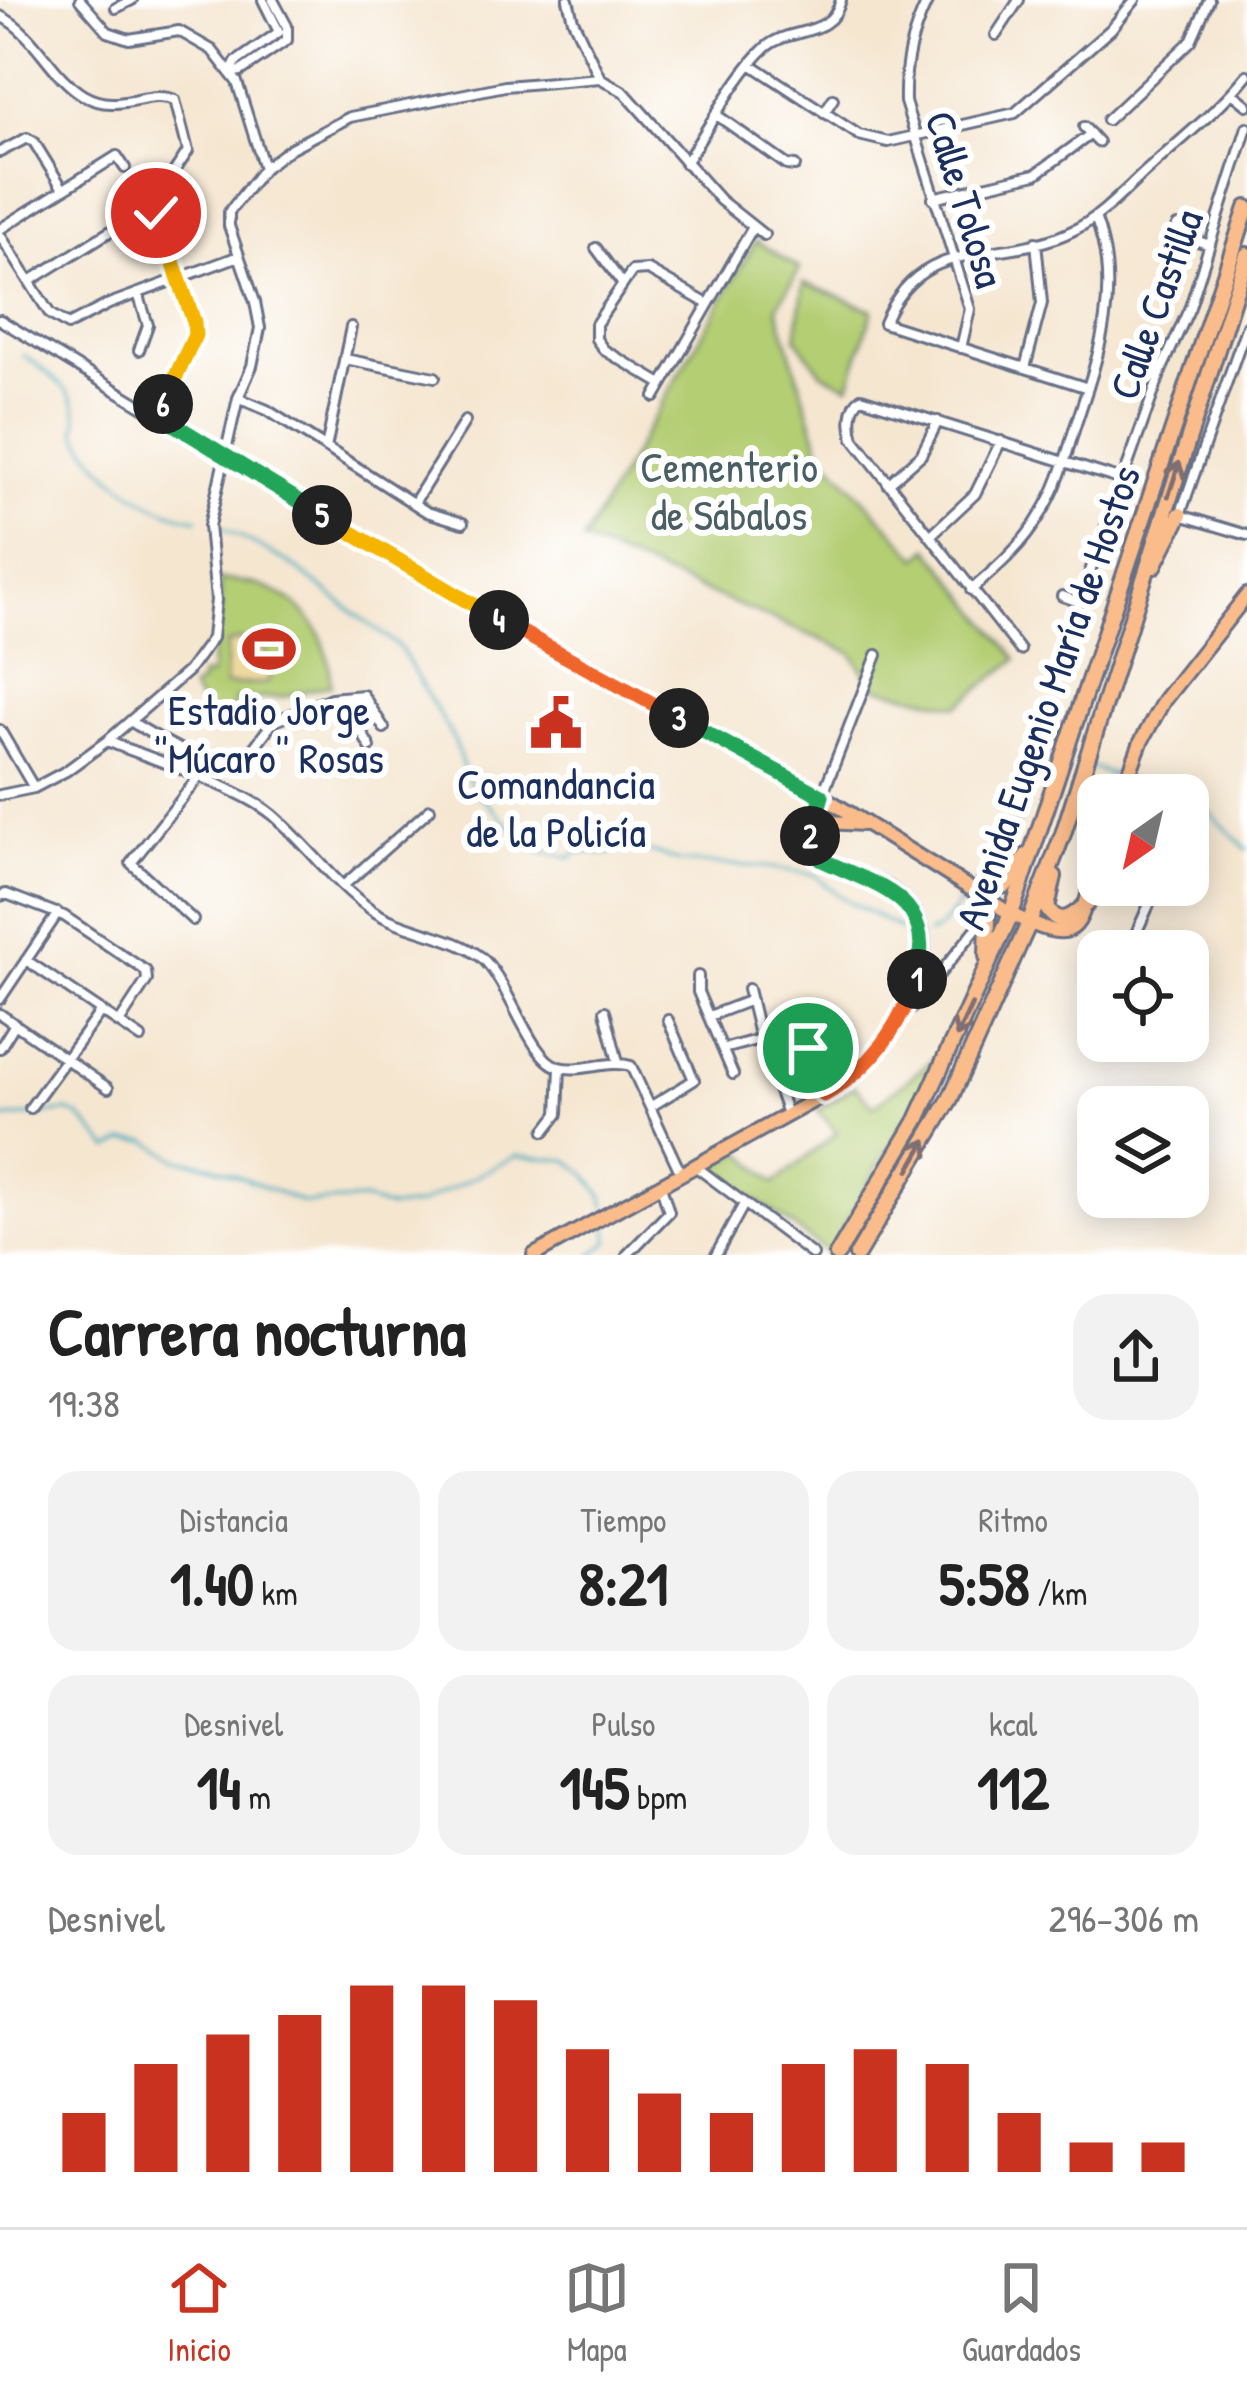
<!DOCTYPE html>
<html lang="es">
<head>
<meta charset="utf-8">
<style>
  :root { --surface:#fff; --page:#f2f2f2; --text:#222; --muted:#767676; --line:#e0e0e0; --accent:#c8321e }
  body { margin:0; font-family:"Patrick Hand",sans-serif; background:var(--page); color:var(--text); height:100vh; display:flex; flex-direction:column; font-size:45px; white-space:nowrap }
  * { box-sizing:border-box; margin:0 }
  p { font-size:39px; color:var(--muted) }
  .icon { flex:none; width:66px; height:66px; fill:none; stroke:currentColor; stroke-width:2; stroke-linecap:round; stroke-linejoin:round }
  .map { position:relative; height:1255px; overflow:hidden }
  .panel { display:flex; flex-direction:column; background:var(--surface); flex:1 }
  .panel>* { flex:none }
  .needle { width:78px; rotate:214deg }
  .fabs { position:absolute; left:1077px; top:774px; display:grid; gap:24px }
  .fabs a { display:grid; place-items:center; width:132px; height:132px; border-radius:24px; background:var(--surface); box-shadow:0 6px 30px #0003; font-size:60px }
  .pin { position:absolute; display:grid; place-items:center; width:102px; height:102px; color:#fff; margin:-51px; border:6px solid #fff; border-radius:50%; box-shadow:0 3px 12px #0007 }
  .km { position:absolute; width:60px; height:60px; margin:-30px; border-radius:50%; background:#222; color:#fff; font-size:33px; line-height:60px; text-align:center }
  .round { display:grid; place-items:center; flex:none; width:126px; height:126px; border-radius:36px; background:var(--page) }
  .summary { display:flex; align-items:center; justify-content:space-between; height:204px; padding:0 48px }
  h1 { font-size:66px; font-weight:700; line-height:90px }
  .metrics { display:grid; grid-template-columns:repeat(3,1fr); gap:18px; height:204px; padding:12px 48px }
  .metrics div { display:grid; align-content:center; border-radius:30px; background:var(--page); text-align:center }
  .metrics b { font-size:60px; font-weight:700 }
  .metrics small { font-size:33px; font-weight:400 }
  .metrics p { font-size:33px }
  .chart { height:336px; padding:24px 48px }
  .chart p { display:flex; justify-content:space-between }
  .chart svg { width:100%; height:216px; margin-top:12px; stroke:var(--accent); stroke-width:6 }
  .tab-bar { display:flex; justify-content:space-around; align-items:center; height:168px; border-top:3px solid var(--line); background:var(--surface); font-size:33px; color:var(--muted) }
  .tab-bar a { display:grid; justify-items:center; gap:6px }
  .tab-bar .on { color:var(--accent) }
  .map>svg:first-child { display:block }
</style>
</head>
<body>
<div class="map">
<svg width="1247" height="1255" viewBox="0 0 1247 1255">
  <rect width="100%" height="100%" fill="#fff"/>
  <filter id="ink" filterUnits="userSpaceOnUse"><feTurbulence type="fractalNoise" baseFrequency=".00833" numOctaves="2"/><feDisplacementMap in="SourceGraphic" scale="24" xChannelSelector="R" yChannelSelector="G"/><feConvolveMatrix kernelMatrix="1 2 1 2 8 2 1 2 1" color-interpolation-filters="sRGB"/></filter>
  <filter id="wash" filterUnits="userSpaceOnUse"><feTurbulence type="fractalNoise" baseFrequency=".004" numOctaves="4" result="noise"/><feDisplacementMap in="SourceGraphic" scale="48" xChannelSelector="R" yChannelSelector="G"/><feGaussianBlur stdDeviation="2.7" result="paint"/><feColorMatrix in="noise" values="0 0 0 0 0 0 0 0 0 0 0 0 0 0 0 0 0 1.4 0 .05"/><feComposite in="paint" operator="in"/></filter>
  <g filter="url(#wash)">
    <rect width="100%" height="100%" fill="#f5e6d0"/>
    <path fill="#b4ce73" stroke="#687e68" stroke-width="3" d="M 756,241 L 800,269 L 777,307 L 821,452 L 918,558 L 929,548 L 1017,659 L 958,706 L 874,687 L 851,652 L 583,541 Z
      M 804,283 L 873,310 L 849,386 L 822,373 L 796,338 Z
      M 220,580 C 284,581 330,618 331,685 L 281,697 L 235,700 L 234,711 L 228,711 L 222,720 L 206,714 L 191,689 L 200,683 L 201,676 L 211,676 C 210,642 224,617 220,580 Z
      M 945,1050 L 828,1253 L 771,1210 L 713,1174 L 720,1164 L 741,1151 L 775,1183 L 837,1133 L 818,1110 L 855,1086 L 874,1106 Z"/>
    <path fill="#eeda9e" stroke="#84847e" stroke-width="3" d="M 238,640 C 264,639 274,659 268,683 L 225,685 L 227,644 Z"/>
    <g fill="none" stroke-linecap="round" stroke-linejoin="round">
      <path stroke="#40abbf" stroke-width="3" d="M 23,355 C 47,373 86,395 76,430 C 97,473 150,513 198,519
        M 217,525 L 288,562 L 399,647 L 455,742 L 465,774 L 476,792 L 532,848 L 570,858 L 578,852 L 607,854 L 623,848 L 652,852 L 679,862 L 767,867 L 815,875 L 841,897 L 919,939
        M 1089,767 L 1120,777
        M 1129,780 L 1176,795
        M 1188,798 L 1197,800 L 1247,849
        M 973,887 L 1011,837 L 1026,808 L 1040,760 L 1057,757
        M 928,934 L 938,930 L 967,895
        M 0,1119 L 68,1111 L 79,1116 L 110,1149 L 125,1141 L 148,1141 L 177,1159 L 213,1166 L 304,1203 L 364,1200 L 390,1208 L 418,1205 L 516,1156 L 568,1160 L 586,1174 L 603,1197 L 605,1208
        M 592,1255 L 609,1241 L 607,1218"/>
    </g>
  </g>
  <g filter="url(#ink)">
    <g fill="none" stroke-linecap="round" stroke-linejoin="round">
      <g stroke="#676f86" stroke-width="14">
        <path id="minor" d="M 80,0 L 108,32 L 129,39 L 179,31 L 212,50 L 237,82 L 264,168
          M 568,0 L 573,20 L 600,78
          M 928,0 C 911,35 904,63 905,102 L 970,309 L 961,348
          M 116,8 L 132,0
          M 0,16 C 35,32 50,75 83,95 C 119,116 147,88 175,100 L 188,151 L 160,193 L 156,213 L 194,321 C 196,353 173,387 157,414
          M 996,35 L 1019,0
          M 752,65 L 859,135 L 888,142 L 1015,113 L 1111,29 L 1135,0
          M 231,72 L 236,62 L 279,32 L 263,0
          M 230,73 L 241,71 L 287,40 L 287,26 L 273,0
          M 1232,93 L 1247,105
          M 824,113 L 833,99
          M 718,116 L 787,165 L 795,166
          M 1107,120 L 1191,41 L 1209,0
          M 1084,127 L 1098,142
          M 0,152 L 27,138 L 34,142 L 63,189
          M 685,163 C 707,131 738,72 766,47 C 791,26 831,39 841,0
          M 933,198 L 1036,174 L 1091,134
          M 0,229 L 117,156 L 125,168
          M 1174,233 L 1210,245
          M 0,235 L 50,314 L 68,325 L 109,304 L 239,256
          M 596,248 L 621,282
          M 1165,258 L 1177,226
          M 30,281 L 114,229 L 156,213
          M 138,293 L 148,325 L 139,350
          M 0,320 L 443,589 L 822,796 L 877,655
          M 1247,325 L 1180,515 L 1247,535
          M 345,359 L 435,377
          M 1025,368 L 1042,303 L 1036,242
          M 662,384 L 604,350 L 596,339 L 596,324 L 632,271 L 648,270 L 708,304
          M 1088,388 L 884,323 C 922,231 1002,267 1074,230 C 1102,216 1123,192 1146,171 C 1180,140 1218,111 1247,75
          M 655,397 L 753,227
          M 238,398 L 267,410 L 427,512 L 463,523
          M 326,448 L 351,327
          M 888,484 L 921,455 L 938,421
          M 414,503 L 465,421
          M 930,536 L 975,494 L 1001,441
          M 971,590 C 998,567 1023,545 1041,514 C 1058,488 1066,457 1075,427 C 1098,358 1123,290 1095,217
          M 1062,596 L 1079,602
          M 1067,636 L 1162,369 L 1190,307 L 1247,127
          M 1020,650 L 854,439 C 850,426 849,407 861,398 L 1125,481
          M 341,697 L 370,747
          M 130,721 C 160,739 205,768 241,765 L 273,722 L 331,698 L 363,695 L 384,728
          M 0,730 L 34,788
          M 107,741 C 151,759 240,787 273,815 C 308,845 334,884 372,910 C 404,932 449,933 481,957 C 509,980 529,1059 559,1067 C 582,1073 608,1059 631,1066 L 681,1174
          M 0,795 L 34,788 L 66,771 L 107,741 L 188,671 L 212,638 L 216,600 L 209,526 L 238,398 L 252,366 L 260,328 L 255,302 L 229,226 L 229,212 L 264,168 L 291,148 L 350,117 L 505,86 L 600,78 L 624,92 L 720,200 L 764,235
          M 343,886 L 430,809
          M 0,896 L 6,894 L 64,916 L 146,971 L 147,980 L 119,1023
          M 193,920 L 131,863 L 198,778
          M 1128,951 L 1158,885
          M 26,960 L 141,1038
          M 698,976 L 698,992 L 733,1074
          M 748,989 L 760,1039 L 787,1114
          M 1094,997 L 1098,992
          M 0,999 L 58,913
          M 912,1008 L 975,930
          M 795,1010 L 813,1055 L 814,1079 L 823,1094
          M 605,1011 L 618,1062
          M 0,1014 L 108,1088
          M 709,1016 L 751,1000
          M 0,1048 L 15,1024
          M 723,1049 L 760,1039
          M 650,1107 L 694,1080 L 668,1020
          M 30,1108 L 101,1011
          M 545,1131 L 558,1114 L 560,1068
          M 695,1166 L 813,1255
          M 627,1255 L 669,1212 L 661,1186
          M 716,1255 L 744,1204"/>
      </g>
      <g stroke="#676f86" stroke-width="18">
        <path id="primary" d="M 1121,795 L 1141,742 L 1164,700 L 1247,595
          M 810,841 L 826,822 L 864,824
          M 976,892 L 1006,886 L 1026,855
          M 534,1255 L 840,1086 C 889,1046 969,941 890,889 C 866,874 836,871 813,853 L 810,829 L 822,796 L 1011,914 C 1088,953 1077,922 1098,862"/>
      </g>
      <g stroke="#676f86" stroke-width="20">
        <path id="trunk" d="M 1154,566 L 1180,515
          M 1054,876 L 1047,908 C 1060,929 1075,915 1088,903
          M 976,892 L 988,916 L 987,956
          M 837,1255 L 917,1120 L 1011,914 L 1247,208
          M 857,1255 L 950,1099 L 1029,923 L 1063,834 L 1247,255"/>
      </g>
      <use href="#minor" stroke="#fff" stroke-width="8"/>
      <use href="#primary" stroke="#fabc8b" stroke-width="12"/>
      <use href="#trunk" stroke="#fabc8b" stroke-width="14"/>
    </g>
    <defs><path id="oneway-shaft" d="M-6 0H5M1.5-3L5.5 0L1.5 3" fill="none" stroke-width="1.6" stroke-linecap="round" stroke-linejoin="round" transform="scale(3)"/></defs>
    <g stroke="#7f6e72">
      <use href="#oneway-shaft" transform="translate(1174 479) rotate(-72)"/>
      <use href="#oneway-shaft" transform="translate(964 1021) rotate(115)"/>
      <use href="#oneway-shaft" transform="translate(918 1155) rotate(-60)"/>
    </g>
  </g>
  <g fill="none" stroke-linecap="round" stroke-linejoin="round" filter="url(#ink)">
    <g stroke="#fff" stroke-width="24">
      <path id="split-1" d="M 808,1048 L 814,1054 L 814,1078 L 824,1095 C 871,1068 898,1029 917,979"/>
    </g>
    <g stroke="#fff" stroke-width="24">
      <path id="split-2" d="M 810,836 L 813,853 L 822,860 C 884,889 936,897 917,979"/>
    </g>
    <g stroke="#fff" stroke-width="24">
      <path id="split-3" d="M 679,718 L 822,796 L 810,836"/>
    </g>
    <g stroke="#fff" stroke-width="24">
      <path id="split-4" d="M 499,620 L 679,718"/>
    </g>
    <g stroke="#fff" stroke-width="24">
      <path id="split-5" d="M 322,515 L 499,620"/>
    </g>
    <g stroke="#fff" stroke-width="24">
      <path id="split-6" d="M 163,404 L 157,414 L 322,515"/>
    </g>
    <g stroke="#fff" stroke-width="24">
      <path id="split-7" d="M 156,213 L 194,322 L 195,335 L 163,404"/>
    </g>
    <use href="#split-1" stroke="#f0652b" stroke-width="15"/>
    <use href="#split-2" stroke="#22a559" stroke-width="15"/>
    <use href="#split-3" stroke="#22a559" stroke-width="15"/>
    <use href="#split-4" stroke="#f0652b" stroke-width="15"/>
    <use href="#split-5" stroke="#f5b400" stroke-width="15"/>
    <use href="#split-6" stroke="#22a559" stroke-width="15"/>
    <use href="#split-7" stroke="#f5b400" stroke-width="15"/>
  </g>
  <defs>
    <g id="stadium-bare" transform="scale(4.14)"><path d="M0-5a6.5 5 0 1 0 0 10a6.5 5 0 1 0 0-10ZM-3.5-1.8h7v3.6h-7Z" fill="#c8321e" stroke="#fff" stroke-width="2.5" paint-order="stroke"/></g>
    <g id="civic-bare" transform="scale(4.14)"><path d="M-.6-6.5H3V-4.5H.6V-3L4-1V1h2V6H-6V1h2V-1L-.6-3ZM-1.2 2.5V6h2.4V2.5Z" fill="#c8321e" stroke="#fff" stroke-width="2.5" paint-order="stroke"/></g>
  </defs>
  <g fill-rule="evenodd">
    <use href="#stadium-bare" x="269" y="649"/>
    <use href="#civic-bare" x="556" y="723"/>
  </g>
  <g text-anchor="middle" dominant-baseline="central" stroke-width="12" stroke-linejoin="round" paint-order="stroke">
    <g font-size="42" fill="#1b2f5e" stroke="#fff">
      <text transform="translate(966 199) rotate(73)">Calle Tolosa</text>
      <text transform="translate(1155 304) rotate(-70)">Calle Castilla</text>
      <text transform="translate(1047 697) rotate(-71)">Avenida Eugenio María de Hostos</text>
    </g>
    <g font-size="42" fill="#495f64" stroke="#fff">
      <text x="729" y="466">Cementerio<tspan x="729" dy="48">de Sábalos</tspan></text>
    </g>
    <g font-size="42" fill="#1b2f5e" stroke="#fff">
      <text x="269" y="709">Estadio Jorge<tspan x="269" dy="48">''Múcaro'' Rosas</tspan></text>
      <text x="556" y="783">Comandancia<tspan x="556" dy="48">de la Policía</tspan></text>
    </g>
  </g>
</svg>
<div class="fabs">
<a><svg class="needle" viewBox="-14 -14 28 28"><path d="M0-13l5 13h-10z" fill="#e53935"/><path d="M0 13l5-13h-10z" fill="#767676"/></svg></a>
<a><svg class="icon" aria-label="locate" viewBox="0 0 24 24"><circle cx="12" cy="12" r="6"/><path d="M12 2v4M12 18v4M2 12h4M18 12h4"/></svg></a>
<a><svg class="icon" aria-label="layers" viewBox="0 0 24 24"><path d="M12 4l9 5-9 5-9-5zM3 14l9 5 9-5"/></svg></a>
</div>
<div class="pin" style="left:808px;top:1048px;background:#1e9e55"><svg class="icon" aria-label="arrive" viewBox="0 0 24 24"><path d="M6 21V4h12l-3 4 3 4H6"/></svg></div>
<div class="pin" style="left:156px;top:213px;background:#d93025"><svg class="icon" aria-label="check" viewBox="0 0 24 24"><path d="M5 12l5 5 9-10"/></svg></div>
<b class="km" style="left:917px;top:979px">1</b>
<b class="km" style="left:810px;top:836px">2</b>
<b class="km" style="left:679px;top:718px">3</b>
<b class="km" style="left:499px;top:620px">4</b>
<b class="km" style="left:322px;top:515px">5</b>
<b class="km" style="left:163px;top:404px">6</b>
</div>
<section class="panel">
<div class="summary"><div><h1>Carrera nocturna</h1><p>19:38</p></div><a class="round"><svg class="icon" aria-label="share" viewBox="0 0 24 24"><path d="M12 15V3M7 8l5-5 5 5M5 13v7h14v-7"/></svg></a></div>
<div class="metrics">
<div><p>Distancia</p><b>1.40<small> km</small></b></div>
<div><p>Tiempo</p><b>8:21</b></div>
<div><p>Ritmo</p><b>5:58<small> /km</small></b></div>
</div>
<div class="metrics">
<div><p>Desnivel</p><b>14<small> m</small></b></div>
<div><p>Pulso</p><b>145<small> bpm</small></b></div>
<div><p>kcal</p><b>112</b></div>
</div>
<div class="chart"><p><span>Desnivel</span>296–306 m</p>
<svg viewBox="0 0 160 44" preserveAspectRatio="none"><path d="M5 44V32M15 44V22M25 44V16M35 44V12M45 44V6M55 44V6M65 44V9M75 44V19M85 44V28M95 44V32M105 44V22M115 44V19M125 44V22M135 44V32M145 44V38M155 44V38"/></svg>
</div>
</section>
<nav class="tab-bar">
<a class="on"><svg class="icon" aria-label="home" viewBox="0 0 24 24"><path d="M3 11l9-7 9 7M6 9v11h12V9"/></svg>Inicio</a>
<a><svg class="icon" aria-label="map" viewBox="0 0 24 24"><path d="M3 6l6-2 6 2 6-2v14l-6 2-6-2-6 2zM9 4v14M15 6v14"/></svg>Mapa</a>
<a><svg class="icon" aria-label="saved" viewBox="0 0 24 24"><path d="M7 4h10v16l-5-4-5 4z"/></svg>Guardados</a>
</nav>
</body>
</html>
